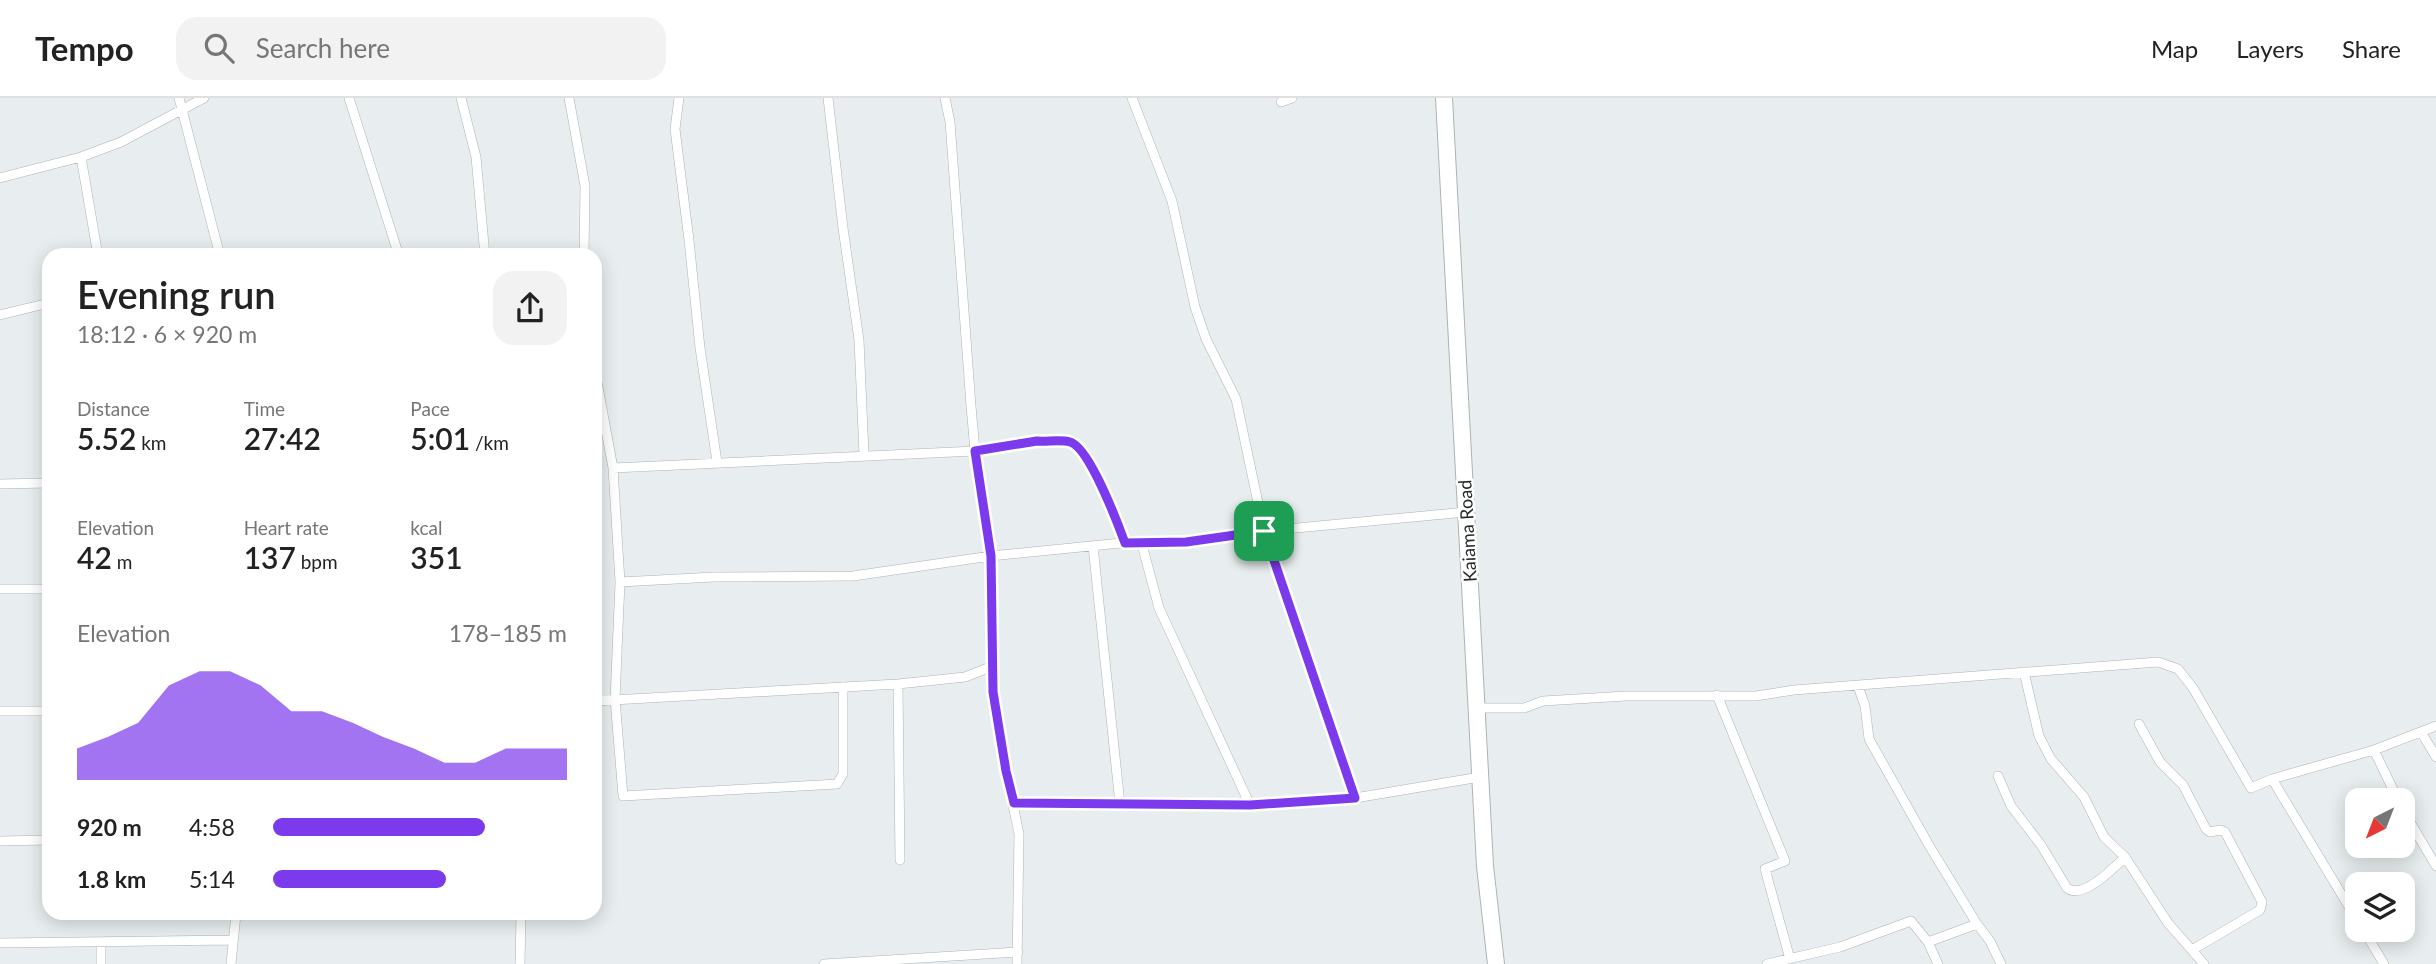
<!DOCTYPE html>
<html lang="en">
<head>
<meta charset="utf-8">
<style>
  :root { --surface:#fff; --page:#f2f2f2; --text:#222; --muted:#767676; --line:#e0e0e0; --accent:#7c3aed }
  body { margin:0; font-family:Lato,sans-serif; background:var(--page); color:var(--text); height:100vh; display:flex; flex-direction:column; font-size:26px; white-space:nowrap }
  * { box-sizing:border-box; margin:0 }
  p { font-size:23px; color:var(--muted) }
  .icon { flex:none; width:38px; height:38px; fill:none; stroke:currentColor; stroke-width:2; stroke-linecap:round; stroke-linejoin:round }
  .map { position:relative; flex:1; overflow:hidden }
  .details { position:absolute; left:42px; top:150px; width:560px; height:672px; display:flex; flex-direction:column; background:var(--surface); border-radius:21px; box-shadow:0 4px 18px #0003 }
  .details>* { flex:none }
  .needle { width:46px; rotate:222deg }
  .fabs { position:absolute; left:2345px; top:690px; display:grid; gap:14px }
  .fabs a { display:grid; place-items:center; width:70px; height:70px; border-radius:14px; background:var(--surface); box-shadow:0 4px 18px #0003; font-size:35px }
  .pin { position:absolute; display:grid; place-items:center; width:60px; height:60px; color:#fff; margin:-30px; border-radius:14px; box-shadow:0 4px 10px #0006 }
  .round { display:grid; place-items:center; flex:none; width:74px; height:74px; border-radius:21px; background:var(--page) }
  .headline { display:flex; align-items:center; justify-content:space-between; height:119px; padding:0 35px }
  h1 { font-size:38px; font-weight:600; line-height:52px }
  .figures { display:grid; grid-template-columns:repeat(3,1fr); gap:10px; height:119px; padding:7px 35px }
  .figures div { display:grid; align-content:center }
  .figures b { font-size:30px; font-weight:600 }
  .figures small { font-size:19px; font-weight:400 }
  .figures p { font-size:19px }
  .chart { height:196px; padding:14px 35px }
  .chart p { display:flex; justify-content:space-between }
  .chart svg { width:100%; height:126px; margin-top:7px; fill:var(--accent); opacity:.7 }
  ul { padding:0 35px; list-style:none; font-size:23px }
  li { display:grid; grid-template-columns:112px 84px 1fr; align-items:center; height:52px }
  li i { height:18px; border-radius:9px; background:var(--accent) }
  header { display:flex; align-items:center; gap:42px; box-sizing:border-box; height:98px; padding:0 35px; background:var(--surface); border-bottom:2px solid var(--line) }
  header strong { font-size:33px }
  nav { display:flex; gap:38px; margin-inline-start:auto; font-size:24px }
  .search { width:490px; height:63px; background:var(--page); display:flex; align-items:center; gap:18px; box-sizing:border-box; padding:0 24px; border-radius:21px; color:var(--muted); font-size:26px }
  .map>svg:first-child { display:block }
</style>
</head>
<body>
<header>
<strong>Tempo</strong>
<div class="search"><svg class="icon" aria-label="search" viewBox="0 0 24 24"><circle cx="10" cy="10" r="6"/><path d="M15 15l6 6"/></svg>Search here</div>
<nav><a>Map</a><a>Layers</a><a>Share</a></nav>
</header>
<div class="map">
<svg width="2436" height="866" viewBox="0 0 2436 866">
  <rect width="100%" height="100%" fill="#e8eeef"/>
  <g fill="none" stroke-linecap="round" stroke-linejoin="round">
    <g stroke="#adb3b4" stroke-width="10">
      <path id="street" d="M 179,0 L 220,158
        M 349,0 L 399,158
        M 461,0 L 476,59 L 485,158
        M 569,0 L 585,88 L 584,158
        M 679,0 L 675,31 L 689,142 L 700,250 L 717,364
        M 828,0 L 843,130 L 859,242 L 864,357
        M 945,0 L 950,24 L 971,308 L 975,353 L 991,458 L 993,594 L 1006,673 L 1019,736 L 1017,866
        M 1132,0 L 1172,103 L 1195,209 L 1206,241 L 1236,301 L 1264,433 L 1355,700
        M 1281,4 L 1292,0
        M 81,59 L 98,158
        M 0,80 L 81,59 L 121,44 L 204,0
        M 0,217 L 49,205
        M 595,273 L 613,370 L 620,484 L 615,601 L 623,698 L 837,686 L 843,676 L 843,589
        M 613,370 L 975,353 L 1037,343 L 1070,344 L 1082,352 L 1114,413 L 1125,445
        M 0,386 L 49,385
        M 1141,443 L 1159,510 L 1250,707
        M 1093,448 L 1120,706
        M 620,484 L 714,479 L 853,478 L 991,458 L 1141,443 L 1186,444 L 1264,433 L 1466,414
        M 0,491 L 49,491
        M 2024,574 L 2039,638 L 2051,661 L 2084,699 L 2104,739 L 2125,759 L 2168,825 L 2204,866
        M 898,586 L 900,762
        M 1858,588 L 1865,608 L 1869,641 L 1930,749 L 1977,826 L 1990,843 L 2001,866
        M 1717,597 L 1785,763 L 1765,771 L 1790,861
        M 595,603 L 898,586 L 965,579 L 993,568
        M 1478,610 L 1524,610 L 1543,603 L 1626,598 L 1756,598 L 1794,592 L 2158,564 L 2178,571 L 2193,590 L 2251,690 L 2272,681 L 2374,652 L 2436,628
        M 0,613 L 49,613
        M 2139,626 L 2160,664 L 2183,687 L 2206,731 L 2210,734 L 2220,732 L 2225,734 L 2262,804 L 2260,812 L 2192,852
        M 2421,634 L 2436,659
        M 2374,652 L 2398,702
        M 1998,678 L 2011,708 L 2041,747 L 2067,790 C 2082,802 2113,771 2125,759
        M 2272,681 L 2357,822
        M 1014,705 L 1250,707 L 1355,700 L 1480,679
        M 2403,712 L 2436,768
        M 0,743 L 49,742
        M 2363,831 L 2384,866
        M 0,845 L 233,842
        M 101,846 L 101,866
        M 231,866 L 236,816
        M 520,866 L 521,816
        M 824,866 L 1018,854
        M 1767,866 L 1840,849 L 1911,823 L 1928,844
        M 1938,866 L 1928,844 L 1977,826"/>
    </g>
    <g stroke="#adb3b4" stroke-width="18">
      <path id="highway" d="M 1444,0 L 1485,768 L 1496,866"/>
    </g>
    <use href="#street" stroke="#fff" stroke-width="9"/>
    <use href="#highway" stroke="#fff" stroke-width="16"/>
  </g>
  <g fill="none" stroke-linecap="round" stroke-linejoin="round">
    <g stroke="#fff" stroke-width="14">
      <path id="route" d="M 1037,343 C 1047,344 1060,341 1070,344 C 1089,349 1118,426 1125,445 L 1186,444 L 1264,433 L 1355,700 L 1250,707 L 1014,705 L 1006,673 L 993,594 L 991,458 L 975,353 Z"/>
    </g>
    <use href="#route" stroke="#7c3aed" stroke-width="9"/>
  </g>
  <g text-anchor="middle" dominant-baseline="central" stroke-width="5" stroke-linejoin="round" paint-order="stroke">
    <g font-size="18" fill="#262929" stroke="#fff">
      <text transform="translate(1467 433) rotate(-93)">Kaiama Road</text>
    </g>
  </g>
</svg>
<div class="fabs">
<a><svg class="needle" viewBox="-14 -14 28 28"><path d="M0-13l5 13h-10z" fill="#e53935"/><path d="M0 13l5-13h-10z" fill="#767676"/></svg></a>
<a><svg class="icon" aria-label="layers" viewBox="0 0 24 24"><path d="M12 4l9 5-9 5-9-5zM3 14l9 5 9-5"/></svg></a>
</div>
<div class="pin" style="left:1264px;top:433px;background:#1e9e55"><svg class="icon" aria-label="arrive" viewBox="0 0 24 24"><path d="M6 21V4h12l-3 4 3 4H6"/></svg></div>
<section class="details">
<div class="headline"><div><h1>Evening run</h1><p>18:12 · 6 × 920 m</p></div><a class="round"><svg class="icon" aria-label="share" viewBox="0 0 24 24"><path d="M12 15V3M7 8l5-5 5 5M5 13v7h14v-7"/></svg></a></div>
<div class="figures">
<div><p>Distance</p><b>5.52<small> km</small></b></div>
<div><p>Time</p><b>27:42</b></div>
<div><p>Pace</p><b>5:01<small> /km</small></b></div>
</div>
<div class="figures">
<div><p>Elevation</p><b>42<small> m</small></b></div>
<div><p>Heart rate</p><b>137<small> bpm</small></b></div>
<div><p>kcal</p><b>351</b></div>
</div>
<div class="chart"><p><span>Elevation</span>178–185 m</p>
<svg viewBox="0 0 160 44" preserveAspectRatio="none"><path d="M0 44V33L10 29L20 24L30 11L40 6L50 6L60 11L70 20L80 20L90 24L100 29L110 33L120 38L130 38L140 33L150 33L160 33V44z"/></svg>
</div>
<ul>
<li><b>920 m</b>4:58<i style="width:72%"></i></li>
<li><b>1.8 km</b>5:14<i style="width:59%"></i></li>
</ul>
</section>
</div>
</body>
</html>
